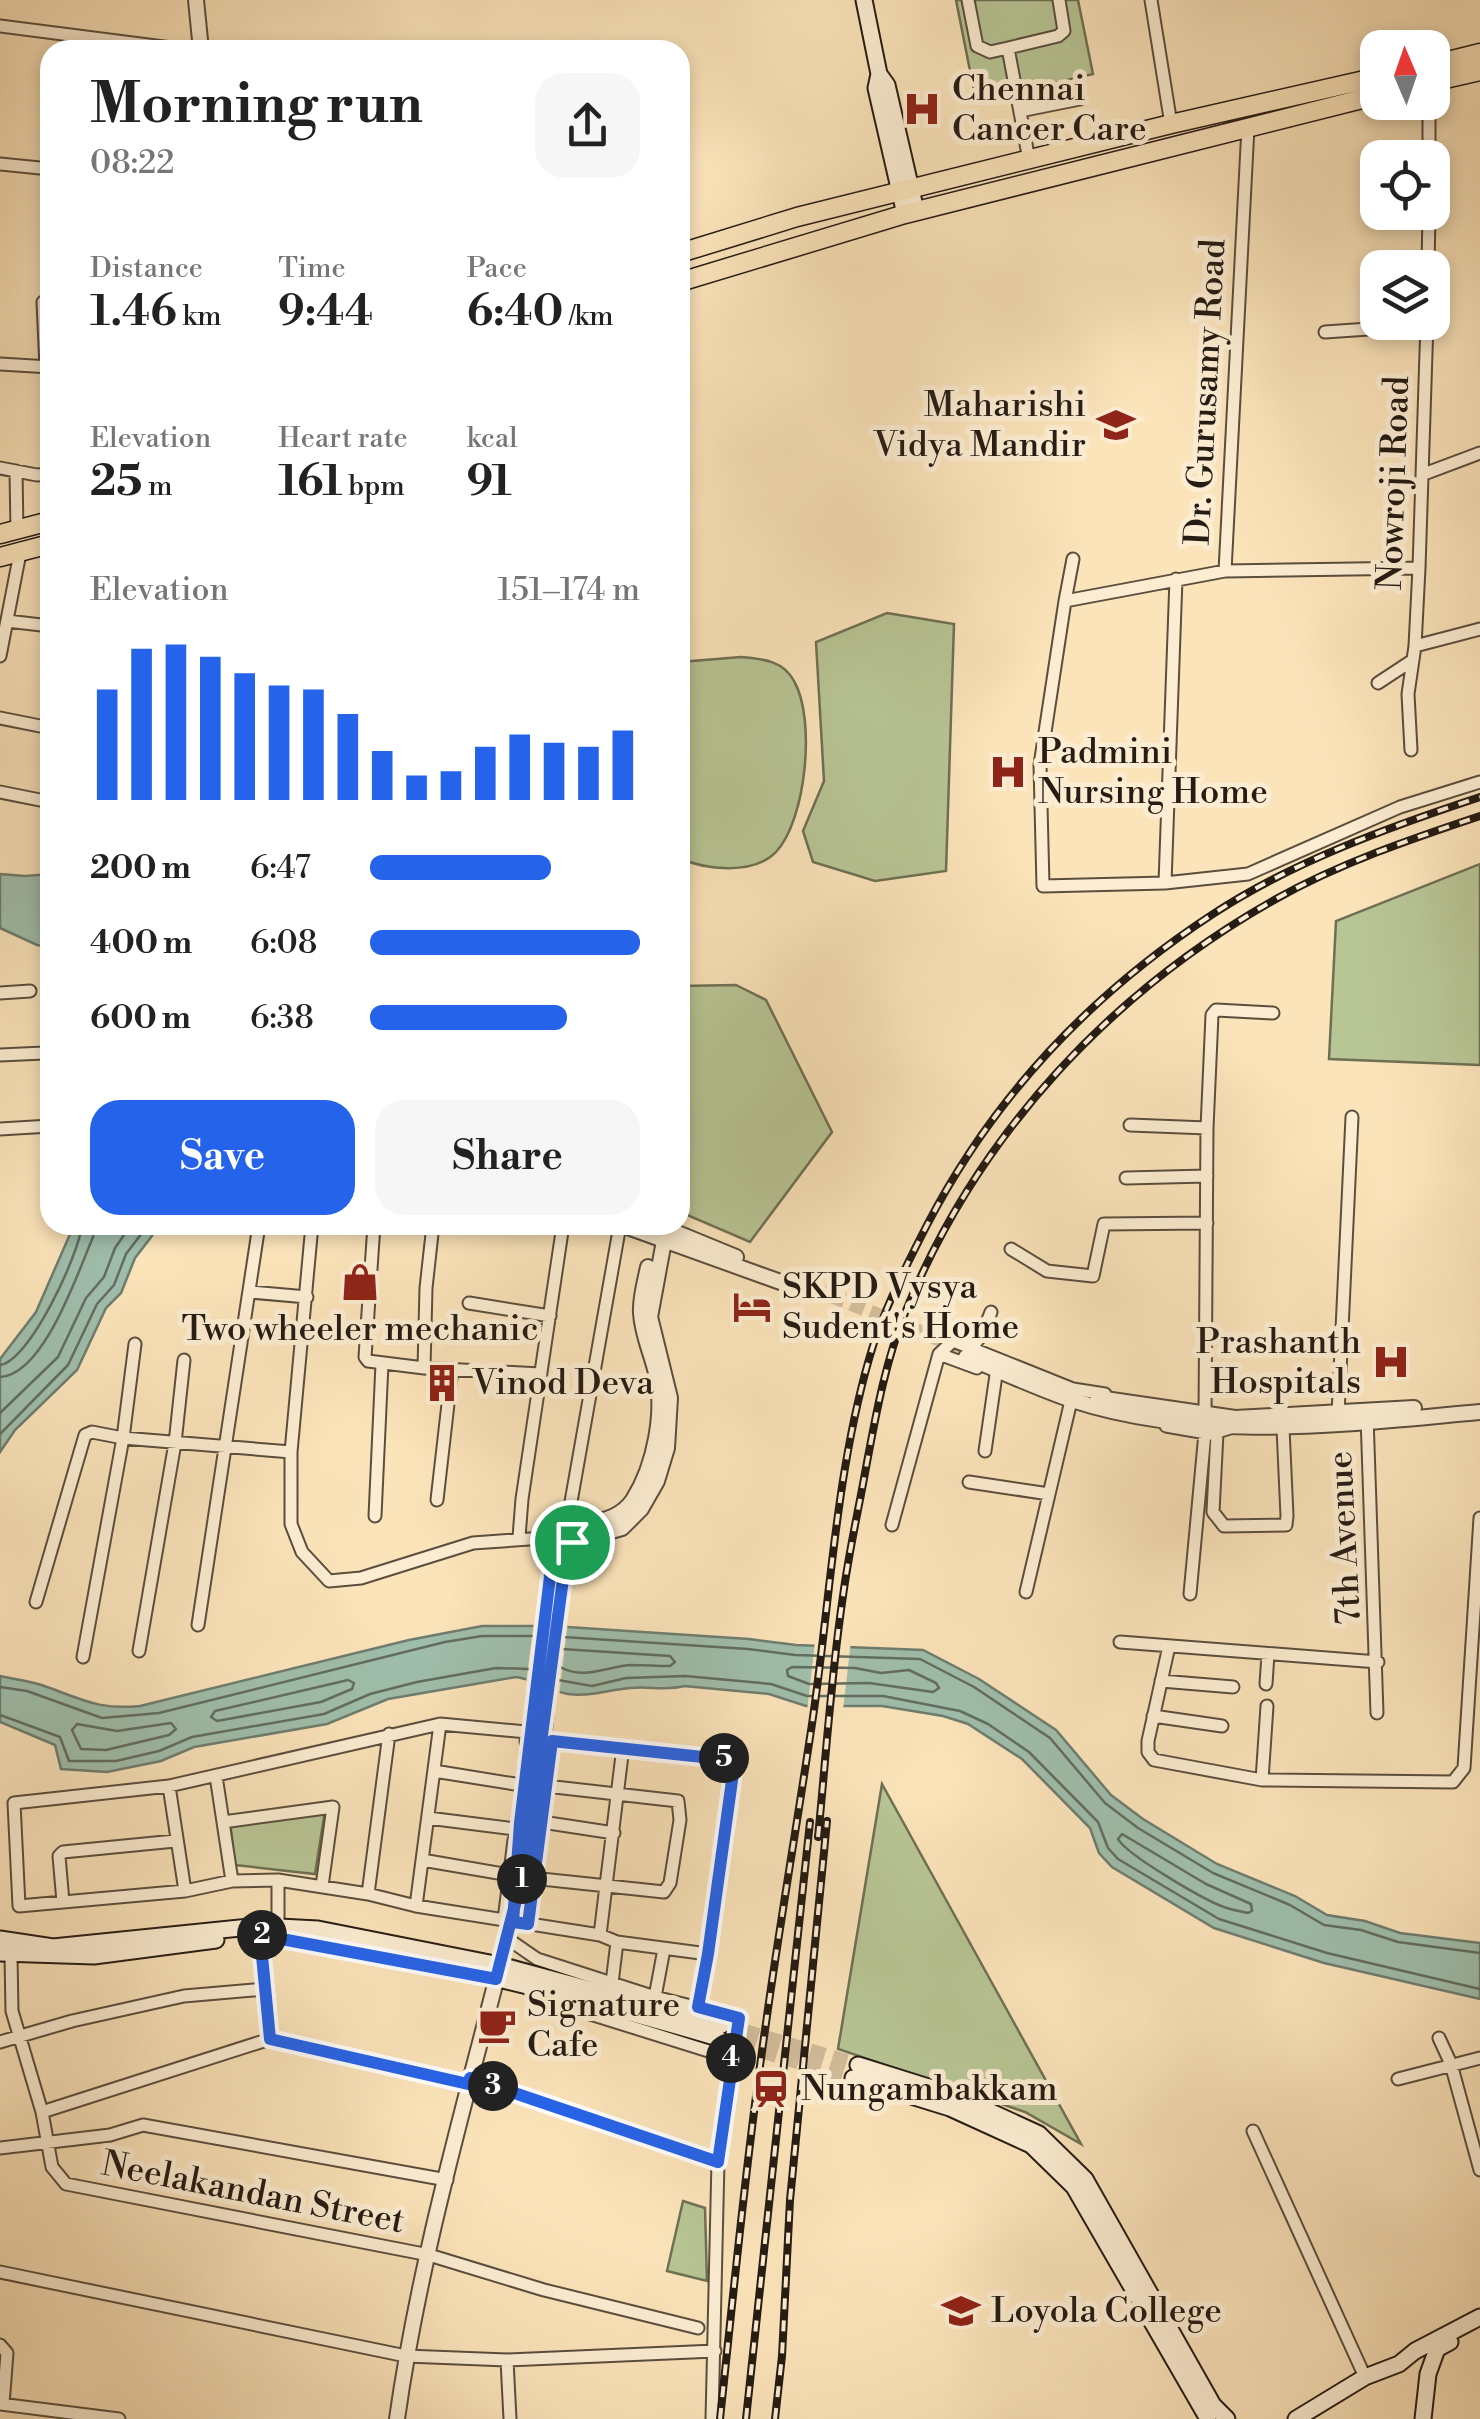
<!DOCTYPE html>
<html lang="en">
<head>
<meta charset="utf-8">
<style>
  :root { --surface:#fff; --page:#f6f6f6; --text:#222; --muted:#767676; --accent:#2563eb }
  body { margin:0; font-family:"Libre Bodoni",serif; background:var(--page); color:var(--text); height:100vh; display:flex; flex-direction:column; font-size:38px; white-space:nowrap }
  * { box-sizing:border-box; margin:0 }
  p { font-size:32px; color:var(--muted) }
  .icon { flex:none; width:55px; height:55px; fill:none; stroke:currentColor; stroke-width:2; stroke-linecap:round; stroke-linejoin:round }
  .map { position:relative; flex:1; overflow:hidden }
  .sheet { position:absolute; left:40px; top:40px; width:650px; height:1195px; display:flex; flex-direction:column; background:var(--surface); border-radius:30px; box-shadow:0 5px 15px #0003 }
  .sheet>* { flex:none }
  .needle { width:65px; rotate:358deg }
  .controls { position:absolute; left:1360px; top:30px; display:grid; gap:20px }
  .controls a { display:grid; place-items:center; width:90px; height:90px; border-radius:20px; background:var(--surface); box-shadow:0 5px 15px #0003; font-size:50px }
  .pin { position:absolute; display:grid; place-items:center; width:85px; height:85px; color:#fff; margin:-42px; border:5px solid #fff; border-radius:50%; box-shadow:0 2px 10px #0007 }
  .km { position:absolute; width:50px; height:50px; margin:-25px; border-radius:50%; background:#222; color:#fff; font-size:28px; line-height:50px; text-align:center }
  .round { display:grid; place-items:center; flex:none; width:105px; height:105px; border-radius:30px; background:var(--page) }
  .headline { display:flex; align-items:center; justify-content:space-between; height:170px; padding:0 50px }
  h1 { font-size:55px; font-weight:700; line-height:75px }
  .metrics { display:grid; grid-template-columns:repeat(3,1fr); gap:15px; height:170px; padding:10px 50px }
  .metrics div { display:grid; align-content:center }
  .metrics b { font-size:42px; font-weight:700 }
  .metrics small { font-size:28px; font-weight:400 }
  .metrics p { font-size:28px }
  .chart { height:280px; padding:20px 50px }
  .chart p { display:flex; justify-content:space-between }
  .chart svg { width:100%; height:180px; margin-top:10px; stroke:var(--accent); stroke-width:6 }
  .action { display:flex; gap:20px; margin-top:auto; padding:20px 50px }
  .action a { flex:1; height:115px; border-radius:30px; background:var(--accent); color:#fff; font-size:40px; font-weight:700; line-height:115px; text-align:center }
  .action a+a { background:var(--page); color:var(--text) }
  ul { padding:0 50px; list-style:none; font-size:32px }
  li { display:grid; grid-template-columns:160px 120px 1fr; align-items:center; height:75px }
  li i { height:25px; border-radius:12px; background:var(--accent) }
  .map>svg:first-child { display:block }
</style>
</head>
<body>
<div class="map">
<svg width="1480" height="2419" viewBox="0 0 1480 2419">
  <rect width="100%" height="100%" fill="#fbe3ba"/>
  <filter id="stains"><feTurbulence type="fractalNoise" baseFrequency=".002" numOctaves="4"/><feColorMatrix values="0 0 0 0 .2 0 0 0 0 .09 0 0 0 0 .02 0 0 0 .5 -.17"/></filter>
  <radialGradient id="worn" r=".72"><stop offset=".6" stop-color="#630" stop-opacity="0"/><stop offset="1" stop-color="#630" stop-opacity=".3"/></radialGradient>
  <path fill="#b8c595" stroke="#6e7054" stroke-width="2.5" d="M 956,0 L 1078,0 L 1093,74 L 976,101 Z
    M 887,613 L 954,624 L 946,871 L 875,881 L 813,862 L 803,831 L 824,781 L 816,642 Z
    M 741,657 C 762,659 783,660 794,681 C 816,719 806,820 776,852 C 754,875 705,870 680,858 L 680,662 Z
    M 1480,864 L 1480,1065 L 1329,1059 L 1336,921 Z
    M 736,985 L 766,1000 L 832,1132 L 750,1242 L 680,1212 L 680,986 Z
    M 882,1784 L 1081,2144 L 1025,2112 L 838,2049 Z
    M 325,1811 L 315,1874 L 235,1865 L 230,1821 Z
    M 683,2201 L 705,2208 L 707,2281 L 667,2271 Z"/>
  <path fill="#9fbeac" stroke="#6e7d6f" stroke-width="2.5" d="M 0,874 L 25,876 L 50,874 L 50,947 L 37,945 L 0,928 Z
    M 74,1225 L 154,1227 L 152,1236 L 135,1258 L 121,1293 L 106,1308 L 77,1370 L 15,1430 L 0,1452 L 0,1359 L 36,1312 Z
    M 482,1626 L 552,1626 L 749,1639 L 796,1645 L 923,1650 L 979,1679 L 1056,1730 L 1111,1795 L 1143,1819 L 1217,1864 L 1295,1896 L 1327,1915 L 1365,1921 L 1400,1933 L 1480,1943 L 1480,1999 L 1324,1963 L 1214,1928 L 1112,1867 L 1099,1853 L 1090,1828 L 1022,1759 L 968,1724 L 943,1716 L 882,1706 L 806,1706 L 769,1694 L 684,1686 C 667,1691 648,1686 630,1688 C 608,1690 590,1697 568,1694 C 549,1691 534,1679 516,1677 L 388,1699 L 327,1724 L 194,1747 L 161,1761 L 107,1772 L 61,1769 L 55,1745 L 0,1722 L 0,1676 C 16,1680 32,1681 47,1687 C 84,1700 99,1710 140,1706 L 409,1640 Z"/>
  <path fill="#fbe3ba" d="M 534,1621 L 568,1622 L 559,1697 L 526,1683 Z
    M 815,1641 L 851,1641 L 843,1710 L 807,1711 Z"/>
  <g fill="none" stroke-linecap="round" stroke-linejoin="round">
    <path stroke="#626d60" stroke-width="2.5" d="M 0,1365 C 30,1361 79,1254 82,1225
      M 0,1377 C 44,1375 78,1272 93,1237 L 94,1225
      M 0,1413 L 58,1357 L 86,1298 L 104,1277 L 115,1248 L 131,1225
      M 0,1434 L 68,1365 L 97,1304 L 114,1285 L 126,1254 L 142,1233 L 144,1225
      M 563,1637 L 748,1649 L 795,1655 L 920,1659 L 974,1687 L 1050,1738 L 1105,1803 L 1138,1828 L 1213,1873 L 1290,1905 L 1324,1925 L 1361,1930 L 1398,1942 L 1480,1953
      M 560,1667 C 584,1680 605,1667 630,1665 C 643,1665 657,1666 670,1666 L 675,1662 L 670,1656 L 562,1649
      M 792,1667 L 855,1668 L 881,1673 L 909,1670 L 936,1683 L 939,1688 L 933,1692 L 869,1683 L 809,1684 L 788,1676 L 787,1670 Z
      M 348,1680 L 354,1683 L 352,1689 L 321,1702 L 217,1721 L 211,1717 L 215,1711 Z
      M 558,1680 L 592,1686 L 626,1678 L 685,1676 L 771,1684 L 807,1696 L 883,1696 L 960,1711 L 988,1724 L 1029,1752 L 1098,1822 L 1108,1848 L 1118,1859 L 1219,1919 L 1327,1953 L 1480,1989
      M 0,1687 L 27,1691 L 102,1718 L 159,1713 L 445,1642 L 482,1636 L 534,1636
      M 0,1715 L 60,1737 L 69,1761 L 116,1761 L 159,1751 L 192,1737 L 324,1714 L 370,1694 L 417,1682 L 496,1668 L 530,1669
      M 171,1723 L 176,1729 L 169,1735 L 106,1750 L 81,1749 L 72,1730 L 77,1724 L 117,1731 Z
      M 1122,1834 L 1206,1884 L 1251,1904 L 1252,1911 L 1248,1913 C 1240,1911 1231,1910 1224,1907 C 1204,1900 1127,1855 1118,1839 Z"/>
    <path stroke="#d0bb99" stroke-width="14" stroke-dasharray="14 7" stroke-linecap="butt" d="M 812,1288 L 960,1348"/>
    <path stroke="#d0bb99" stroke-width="15" stroke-dasharray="15 8" stroke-linecap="butt" d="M 722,2025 L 858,2065
      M 718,2038 L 853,2078"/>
    <g stroke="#5a4e3e" stroke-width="15">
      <path id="minor" d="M 968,0 L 977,46 L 990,52 L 1008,48
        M 1151,0 L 1171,124
        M 0,26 L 187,50
        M 1020,111 L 1080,99
        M 1248,127 L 1225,571 L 1065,601 L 1040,765 L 1043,886 L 1165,883 L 1248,874 L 1400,807 L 1480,782
        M 1429,158 L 1429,102
        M 1029,160 L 1008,48 L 1058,36 L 1064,31 L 1059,0
        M 0,164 L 50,169
        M 1428,268 L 1429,212
        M 43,302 L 46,367
        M 1325,332 L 1427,325
        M 0,364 L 50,367
        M 0,468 L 37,475 L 50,474
        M 16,471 L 17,531
        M 1424,474 L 1480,453
        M 1225,571 L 1419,568
        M 1065,601 L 1073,559
        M 7,621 L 50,626
        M 1415,646 L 1480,629
        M 0,656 L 20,553
        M 1378,683 L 1413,660
        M 0,718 L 50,728
        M 1411,750 L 1408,694 L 1415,646 L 1419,568 L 1427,322
        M 0,792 L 50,802
        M 1165,883 L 1176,579
        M 0,993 L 30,991
        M 0,1055 L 44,1053
        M 1130,1125 L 1207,1128
        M 0,1129 L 50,1126
        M 1126,1178 L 1207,1176
        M 312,1225 L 291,1452 L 291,1524 L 302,1552 L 329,1581 L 361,1578 L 473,1543 L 558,1537
        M 374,1225 L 365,1357 L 368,1361 L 424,1368 L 541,1374
        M 1011,1249 L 1047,1271 L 1093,1276 L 1104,1224 L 1207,1223
        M 250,1292 L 307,1297
        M 469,1303 L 550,1316
        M 956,1342 L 959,1334 L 977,1341
        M 972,1347 L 982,1335 L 991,1312
        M 424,1368 L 426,1288 L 433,1225
        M 977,1368 L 939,1354 L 953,1341 L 1073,1389 L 1105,1394
        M 1338,1414 L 1352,1117
        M 1205,1415 L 1207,1128 L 1212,1015 L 1216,1010 L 1273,1013
        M 1367,1416 L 1377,1713
        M 1166,1426 L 1212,1434 L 1230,1428
        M 1217,1433 L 1213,1512 L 1224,1526 L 1286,1525 L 1287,1516 L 1283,1428
        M 985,1451 L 996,1375
        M 969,1482 L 1049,1494
        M 437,1500 L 452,1369
        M 375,1516 L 382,1364
        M 892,1525 L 939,1354
        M 569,1535 L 566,1530 L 620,1225
        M 519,1537 L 522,1499 L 563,1225
        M 1026,1592 L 1070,1405
        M 1190,1594 L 1205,1433
        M 36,1602 L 85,1435 L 92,1432 L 123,1438 L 291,1452
        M 198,1625 L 259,1225
        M 1120,1642 L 1378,1662
        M 1169,1646 L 1148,1741 L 1148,1752 L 1154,1760 L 1262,1780 L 1453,1782 L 1464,1768 L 1480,1518
        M 139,1651 L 175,1443 L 184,1360
        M 83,1657 L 123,1438 L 135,1344
        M 1161,1681 L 1233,1687
        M 1266,1684 L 1268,1654
        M 1153,1716 L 1222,1726
        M 526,1742 L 527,1732 L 440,1724 L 169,1786 L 14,1803 L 19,1906 L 185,1891 L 232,1881 L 278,1880 L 368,1894 L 416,1906 L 600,1935 L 617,1942 L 708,1954
        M 434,1771 L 521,1785
        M 216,1776 L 232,1881
        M 1262,1780 L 1267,1706
        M 169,1786 L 185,1891
        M 428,1818 L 515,1829
        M 223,1822 L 333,1807 L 322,1886
        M 542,1822 L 614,1833
        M 422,1860 L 510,1875
        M 532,1878 L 664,1892 L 670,1883 L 680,1820 L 678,1801 L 546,1786
        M 368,1894 L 389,1734
        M 63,1902 L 59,1856 L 63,1852 L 175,1841
        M 416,1906 L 440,1724
        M 504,1920 L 514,1840
        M 528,1925 L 553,1741 L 731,1761 L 733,1766 L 708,1954 L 698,2007
        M 278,1927 L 278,1880
        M 260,1935 L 270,2039
        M 600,1935 L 623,1747
        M 508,1939 L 537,1959 L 655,1997 L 739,2018 L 718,2161 L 712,2419
        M 11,1956 L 12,2011 L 42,2112 L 52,2167 L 66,2184 L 429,2255 L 544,2290 L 698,2328
        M 612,1983 L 617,1942
        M 528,1989 L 539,1998 L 731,2058
        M 655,1997 L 664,1949
        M 1439,2038 L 1451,2064 L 1480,2170
        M 0,2042 L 72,2021 L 184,1996 L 264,1989
        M 470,2078 L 718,2161
        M 1398,2079 L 1480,2058
        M 42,2112 L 270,2039 L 468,2084
        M 1253,2131 L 1365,2377
        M 0,2148 L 110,2135 L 143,2125 L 447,2180
        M 0,2272 L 406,2356 L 507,2360 L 715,2351
        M 0,2345 L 7,2353 L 3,2404
        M 507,2360 L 510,2419
        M 0,2404 L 119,2419"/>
    </g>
    <g stroke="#5a4e3e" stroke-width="18">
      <path id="tertiary" d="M 196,0 L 201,50
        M 622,1225 L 811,1293
        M 658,1225 L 736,1257
        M 966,1357 C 1001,1371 1036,1388 1072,1400 C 1205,1443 1344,1424 1480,1412
        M 1098,1398 L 1235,1418 L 1414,1408
        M 518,1850 L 555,1543 C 571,1516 612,1531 633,1500 C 655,1465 665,1412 656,1373 C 651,1352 642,1334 641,1313 C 640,1298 645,1282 648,1267
        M 397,2419 C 423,2234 480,2054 523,1873 C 548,1769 544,1653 568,1550 L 572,1542 L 622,1528 L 641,1509 L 657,1481 L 667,1448 L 670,1398 L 650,1317 L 664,1241"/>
    </g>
    <g stroke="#251c14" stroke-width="19">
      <path id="secondary" d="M 864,0 L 879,74 L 876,88 L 905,214
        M 879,74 L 887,85 L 916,211
        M 259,1935 C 415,1954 568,1994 718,2038
        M 0,1939 L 53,1947 L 260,1926 L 318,1929 L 500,1965 L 722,2025
        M 0,1953 L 94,1956 L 216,1940
        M 858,2065 L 954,2095 L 1039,2134 L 1085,2179 L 1213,2405 L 1227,2419
        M 853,2078 L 950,2108 L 1031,2145 L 1074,2187 L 1208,2419
        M 1296,2419 L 1365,2377 L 1399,2364 L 1415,2351 L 1480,2317
        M 1423,2419 L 1428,2374 L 1437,2349 L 1450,2342"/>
    </g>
    <g stroke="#251c14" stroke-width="21">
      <path id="primary" d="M 1432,65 L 1480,53
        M 1432,82 L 1480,71
        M 680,253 L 797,217 L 1171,124 L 1378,77
        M 680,282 L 905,214 L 1378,95
        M 0,534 L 50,521
        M 0,557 L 50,544"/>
    </g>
    <use href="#minor" stroke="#fcedd2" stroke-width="11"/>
    <use href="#tertiary" stroke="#fcedd2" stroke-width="14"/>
    <use href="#secondary" stroke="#fcedd2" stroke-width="15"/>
    <use href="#primary" stroke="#fbe3ba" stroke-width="18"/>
    <g stroke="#251c14" stroke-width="8">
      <path id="rail" d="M 818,1837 C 826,1757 831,1676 843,1596 C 848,1558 856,1521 863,1484 C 874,1425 884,1363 907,1308 C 979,1133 1112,991 1276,899 C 1340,863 1411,839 1480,816
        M 720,2419 C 734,2287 747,2154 766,2023 C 780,1923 797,1824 812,1724 C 830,1603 835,1478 869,1359 C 882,1313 905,1268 927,1225 C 994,1096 1092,993 1213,914 C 1294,861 1389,827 1480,797
        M 746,2419 L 810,1822
        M 775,2419 L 782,2356 L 790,2200 L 827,1821"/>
    </g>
    <use href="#rail" stroke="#fcedd2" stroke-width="4" stroke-dasharray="11" stroke-linecap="butt"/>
  </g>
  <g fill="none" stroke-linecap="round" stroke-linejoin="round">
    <g stroke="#fff" stroke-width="20">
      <path id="route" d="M 572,1542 L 565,1564 L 524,1869 L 496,1979 L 260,1935 L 270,2039 L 468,2084 L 470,2078 L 718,2162 L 739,2018 L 698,2007 L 708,1954 L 734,1766 L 731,1760 L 552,1741 L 528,1924 L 513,1922 L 520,1823 L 553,1552 L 558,1537 L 566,1530 L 572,1542"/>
    </g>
    <use href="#route" stroke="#2563eb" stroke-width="12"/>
  </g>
  <defs>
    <g id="hospital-bare" transform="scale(3)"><path d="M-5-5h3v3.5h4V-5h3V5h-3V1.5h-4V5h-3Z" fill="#8f2418" stroke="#fcedd2" stroke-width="2.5" paint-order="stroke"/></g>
    <g id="school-bare" transform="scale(3)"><path d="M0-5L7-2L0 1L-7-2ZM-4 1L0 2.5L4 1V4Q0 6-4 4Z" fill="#8f2418" stroke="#fcedd2" stroke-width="2.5" paint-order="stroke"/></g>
    <g id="shop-bare" transform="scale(3)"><path d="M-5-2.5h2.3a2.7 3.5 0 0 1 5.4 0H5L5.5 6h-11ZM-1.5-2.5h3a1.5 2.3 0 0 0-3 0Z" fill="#8f2418" stroke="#fcedd2" stroke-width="2.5" paint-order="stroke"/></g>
    <g id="hotel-bare" transform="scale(3)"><path d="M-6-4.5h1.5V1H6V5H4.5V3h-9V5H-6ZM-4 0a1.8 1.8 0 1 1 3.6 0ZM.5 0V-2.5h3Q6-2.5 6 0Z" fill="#8f2418" stroke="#fcedd2" stroke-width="2.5" paint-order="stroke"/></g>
    <g id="building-bare" transform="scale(3)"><path d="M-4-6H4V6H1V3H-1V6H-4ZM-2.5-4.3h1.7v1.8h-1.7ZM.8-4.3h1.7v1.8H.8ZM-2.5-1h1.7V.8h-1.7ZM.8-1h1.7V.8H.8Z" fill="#8f2418" stroke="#fcedd2" stroke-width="2.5" paint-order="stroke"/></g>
    <g id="cafe-bare" transform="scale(3)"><path d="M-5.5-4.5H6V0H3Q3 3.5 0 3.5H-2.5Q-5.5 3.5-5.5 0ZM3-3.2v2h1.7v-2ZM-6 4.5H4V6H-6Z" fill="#8f2418" stroke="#fcedd2" stroke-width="2.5" paint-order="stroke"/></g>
    <g id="station-bare" transform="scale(3)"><path d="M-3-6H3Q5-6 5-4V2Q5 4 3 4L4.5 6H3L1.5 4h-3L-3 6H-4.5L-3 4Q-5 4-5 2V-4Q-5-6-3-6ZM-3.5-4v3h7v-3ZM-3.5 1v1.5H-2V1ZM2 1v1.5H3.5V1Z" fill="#8f2418" stroke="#fcedd2" stroke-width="2.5" paint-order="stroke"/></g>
    <g id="university-bare" transform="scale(3)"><path d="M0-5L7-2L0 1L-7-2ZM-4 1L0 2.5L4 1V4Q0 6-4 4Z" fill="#8f2418" stroke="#fcedd2" stroke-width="2.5" paint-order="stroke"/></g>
  </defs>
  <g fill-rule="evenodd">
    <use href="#hospital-bare" x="922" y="109"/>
    <use href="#school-bare" x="1116" y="425"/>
    <use href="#hospital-bare" x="1008" y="772"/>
    <use href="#shop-bare" x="360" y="1282"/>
    <use href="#hotel-bare" x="752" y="1307"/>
    <use href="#hospital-bare" x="1391" y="1362"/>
    <use href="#building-bare" x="442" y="1383"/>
    <use href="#cafe-bare" x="497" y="2025"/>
    <use href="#station-bare" x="771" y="2089"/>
    <use href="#university-bare" x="961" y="2311"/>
  </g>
  <g text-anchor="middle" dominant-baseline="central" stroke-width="10" stroke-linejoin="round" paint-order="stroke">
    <g font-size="35" fill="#251c14" stroke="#fcedd2" text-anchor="start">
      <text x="952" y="89">Chennai<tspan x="952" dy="40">Cancer Care</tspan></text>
      <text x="1086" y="405" text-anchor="end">Maharishi<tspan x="1086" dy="40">Vidya Mandir</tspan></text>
      <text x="1038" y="752">Padmini<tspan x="1038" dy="40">Nursing Home</tspan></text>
      <text x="782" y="1287">SKPD Vysya<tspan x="782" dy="40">Sudent's Home</tspan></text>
      <text x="360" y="1329" text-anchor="middle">Two wheeler mechanic</text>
      <text x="1361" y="1342" text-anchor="end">Prashanth<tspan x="1361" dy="40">Hospitals</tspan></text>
      <text x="472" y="1383">Vinod Deva</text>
      <text x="527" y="2005">Signature<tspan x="527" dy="40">Cafe</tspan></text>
      <text x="801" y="2089">Nungambakkam</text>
      <text x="991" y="2311">Loyola College</text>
    </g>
    <g font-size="35" fill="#251c14" stroke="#fcedd2">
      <text transform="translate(1206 392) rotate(-87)">Dr. Gurusamy Road</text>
      <text transform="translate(1394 483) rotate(-88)">Nowroji Road</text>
      <text transform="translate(1345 1538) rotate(-93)">7th Avenue</text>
      <text transform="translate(253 2193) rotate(11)">Neelakandan Street</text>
    </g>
  </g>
  <rect width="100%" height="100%" filter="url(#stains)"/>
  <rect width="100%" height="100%" fill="url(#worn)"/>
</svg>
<div class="controls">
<a><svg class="needle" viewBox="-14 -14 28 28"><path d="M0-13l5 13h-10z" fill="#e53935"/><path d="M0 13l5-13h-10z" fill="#767676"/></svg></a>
<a><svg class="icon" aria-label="locate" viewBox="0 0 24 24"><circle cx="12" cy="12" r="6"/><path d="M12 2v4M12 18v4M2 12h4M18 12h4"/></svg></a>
<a><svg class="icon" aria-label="layers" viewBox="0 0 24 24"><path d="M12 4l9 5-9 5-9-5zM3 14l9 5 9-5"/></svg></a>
</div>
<div class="pin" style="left:572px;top:1542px;background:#1e9e55"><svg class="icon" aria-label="arrive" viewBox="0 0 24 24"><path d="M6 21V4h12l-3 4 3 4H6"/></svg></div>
<b class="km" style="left:522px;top:1879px">1</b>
<b class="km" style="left:262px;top:1935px">2</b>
<b class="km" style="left:493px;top:2086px">3</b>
<b class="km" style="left:731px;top:2058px">4</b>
<b class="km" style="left:724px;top:1758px">5</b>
<section class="sheet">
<div class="headline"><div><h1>Morning run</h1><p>08:22</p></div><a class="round"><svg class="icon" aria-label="share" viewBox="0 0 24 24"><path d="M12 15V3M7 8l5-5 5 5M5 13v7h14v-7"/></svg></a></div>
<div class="metrics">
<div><p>Distance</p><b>1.46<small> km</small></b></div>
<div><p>Time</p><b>9:44</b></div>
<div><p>Pace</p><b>6:40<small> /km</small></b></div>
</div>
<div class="metrics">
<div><p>Elevation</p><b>25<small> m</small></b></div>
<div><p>Heart rate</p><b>161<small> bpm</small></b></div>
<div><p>kcal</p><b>91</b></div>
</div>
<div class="chart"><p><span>Elevation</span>151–174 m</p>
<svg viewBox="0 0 160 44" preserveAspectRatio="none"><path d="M5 44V17M15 44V7M25 44V6M35 44V9M45 44V13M55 44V16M65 44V17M75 44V23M85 44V32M95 44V38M105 44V37M115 44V31M125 44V28M135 44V30M145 44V31M155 44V27"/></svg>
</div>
<ul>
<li><b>200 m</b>6:47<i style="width:67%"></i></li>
<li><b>400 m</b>6:08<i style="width:100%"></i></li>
<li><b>600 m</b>6:38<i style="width:73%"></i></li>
</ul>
<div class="action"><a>Save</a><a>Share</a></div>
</section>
</div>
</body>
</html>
